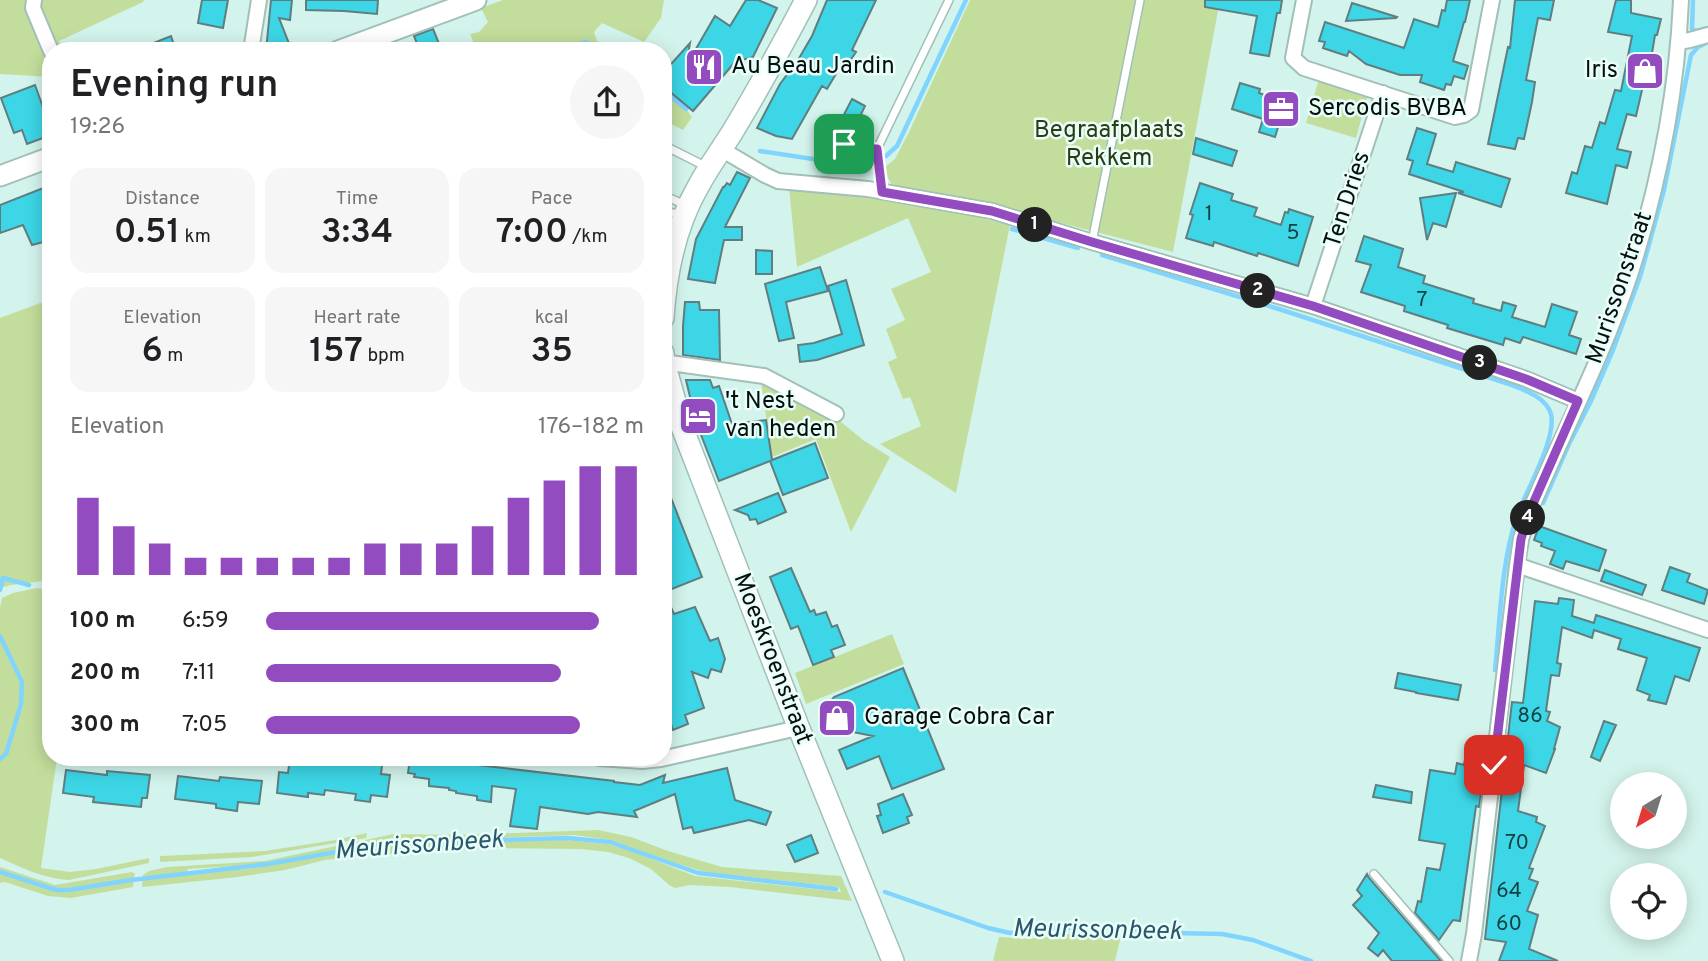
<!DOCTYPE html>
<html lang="en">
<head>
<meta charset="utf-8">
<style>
  :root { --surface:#fff; --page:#f6f6f6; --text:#202124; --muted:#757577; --accent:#934cbf }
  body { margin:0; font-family:Overpass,sans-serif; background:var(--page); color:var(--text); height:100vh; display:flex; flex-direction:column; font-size:26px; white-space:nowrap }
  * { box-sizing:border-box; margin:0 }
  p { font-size:23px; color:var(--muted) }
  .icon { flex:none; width:38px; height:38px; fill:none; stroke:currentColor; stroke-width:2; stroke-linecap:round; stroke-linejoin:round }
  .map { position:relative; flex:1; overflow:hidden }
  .details { position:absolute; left:42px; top:42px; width:630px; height:724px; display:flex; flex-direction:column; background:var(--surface); border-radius:28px; box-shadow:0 4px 18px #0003 }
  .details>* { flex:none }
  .needle { width:46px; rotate:218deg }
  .tools { position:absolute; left:1610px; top:772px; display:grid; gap:14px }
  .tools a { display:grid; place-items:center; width:77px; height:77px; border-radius:50%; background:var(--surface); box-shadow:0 4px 18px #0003; font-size:35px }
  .pin { position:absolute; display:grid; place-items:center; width:60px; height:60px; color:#fff; margin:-30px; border-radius:14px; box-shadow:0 4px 10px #0006 }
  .km { position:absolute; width:35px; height:35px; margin:-18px; border-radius:50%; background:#222; color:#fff; font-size:19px; line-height:35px; text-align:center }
  .round { display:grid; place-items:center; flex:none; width:74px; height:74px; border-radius:37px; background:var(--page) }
  .headline { display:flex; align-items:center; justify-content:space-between; height:119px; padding:0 28px }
  h1 { font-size:38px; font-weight:600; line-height:52px }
  .figures { display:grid; grid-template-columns:repeat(3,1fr); gap:10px; height:119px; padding:7px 28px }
  .figures div { display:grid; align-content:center; border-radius:18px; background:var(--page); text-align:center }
  .figures b { font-size:35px; font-weight:600 }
  .figures small { font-size:19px; font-weight:400 }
  .figures p { font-size:19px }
  .chart { height:196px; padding:14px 28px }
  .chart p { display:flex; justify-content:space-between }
  .chart svg { width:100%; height:126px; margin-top:7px; stroke:var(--accent); stroke-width:6 }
  ul { padding:0 28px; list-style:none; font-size:23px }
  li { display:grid; grid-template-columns:112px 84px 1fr; align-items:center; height:52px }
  li i { height:18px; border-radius:9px; background:var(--accent) }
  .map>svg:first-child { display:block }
</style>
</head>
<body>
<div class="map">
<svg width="1708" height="961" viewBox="0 0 1708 961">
  <rect width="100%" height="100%" fill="#d3f4ec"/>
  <path fill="#c3de9c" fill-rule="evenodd" d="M 0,0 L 144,0 L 143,2 L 59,41 L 62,51 L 51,51 L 51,77 L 0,74 Z
    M 503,0 L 664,0 L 661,18 L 644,42 L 602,23 L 594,32 L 597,41 L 609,51 L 496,51 L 495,48 L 485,51 L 477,51 L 470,34 L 479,32 L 488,22 L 481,8 Z
    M 970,0 L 1220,0 L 1173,252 L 1011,210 L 892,185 L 888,178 L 885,167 L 895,159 L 909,132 Z
    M 1319,79 L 1368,95 L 1356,138 L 1306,123 Z
    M 663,90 L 686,109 L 692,117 L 683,130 L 663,120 Z
    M 789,188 L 885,200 L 949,210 L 1010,225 L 956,493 L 880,444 L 921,426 L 910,397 L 903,399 L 888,362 L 897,358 L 886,329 L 905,320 L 891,289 L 931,272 L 908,218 L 797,267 Z
    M 51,299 L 51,580 L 11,585 L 0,588 L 0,318 Z
    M 761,382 L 840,421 L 863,440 L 890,457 L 851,532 L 816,439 L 772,457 Z
    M 37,588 L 51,590 L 51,758 L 57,758 L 41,868 L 70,872 L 96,869 L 149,858 L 149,863 L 69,880 C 45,879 22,868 0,858 L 0,608 L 2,598 L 13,593 Z
    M 892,634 L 904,664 L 806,704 L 795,673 Z
    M 598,830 L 631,837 L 668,851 L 722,867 L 841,876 L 852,901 L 730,887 L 690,885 L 675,888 L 669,885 L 651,869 L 629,858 L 608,852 L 581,849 L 488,848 L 368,855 L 325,860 L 285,870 L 238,877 L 142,887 L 143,875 L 149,871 L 167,867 L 264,861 L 394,834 L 457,835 ZM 574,835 L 610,840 L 672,862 L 705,872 L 839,887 L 841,892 L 695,876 L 631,851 L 608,844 L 565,840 L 403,844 L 340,852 L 248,869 L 187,872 L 188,869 L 251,865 L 388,841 Z
    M 367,833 L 366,838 L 252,857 L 160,862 L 160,856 L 265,851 L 335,840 Z
    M 0,867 L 55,885 L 132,872 L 135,874 L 133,887 L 71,898 L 48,896 L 5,882 L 0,883 Z
    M 1065,934 L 1101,934 L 1121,936 L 1115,961 L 993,961 L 999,937 L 1028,939 Z"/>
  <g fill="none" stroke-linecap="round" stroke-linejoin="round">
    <path stroke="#81d4fe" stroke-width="4.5" d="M 1693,0 L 1692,29 L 1696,31 L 1708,28
      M 558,51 L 586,42 L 609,51
      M 663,90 L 686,109
      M 760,151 L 852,165 L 870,163
      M 886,156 L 897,146 L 966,0
      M 1012,229 L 1078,248
      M 1102,255 L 1282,310 L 1509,384 C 1524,390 1546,397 1551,414 C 1557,438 1526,491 1517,516 C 1501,562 1500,621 1495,670
      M 1543,503 L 1569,444 L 1591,401 L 1613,350 L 1640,277 L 1664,190 L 1691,55 L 1698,47 L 1708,42
      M 0,590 L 3,578 L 29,585
      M 0,636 L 22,682 L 21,704 L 6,754 L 0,759
      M 0,872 L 56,890 L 69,890 L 131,880 L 268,864 L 387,843 L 567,838 L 610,842 L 698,873 L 836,889
      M 885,892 L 988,928 L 1010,933 L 1048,929 L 1097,926 L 1173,933 L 1222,934 L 1253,940 L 1311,961"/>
  </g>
  <path fill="#3cd6e6" stroke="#5f7e81" stroke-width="2" d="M 202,0 L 228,0 L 223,28 L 198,23 Z
    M 271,0 L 292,0 L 290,20 L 279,18 L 292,51 L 266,51 Z
    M 306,0 L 378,0 L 377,14 L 344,11 L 306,10 Z
    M 746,0 L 758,0 L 777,8 L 753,57 L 735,62 L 693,111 L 663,86 L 663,73 L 690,43 L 686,66 L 715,16 L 730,26 Z
    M 827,0 L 876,0 L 852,50 L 856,52 L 850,61 L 839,69 L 827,89 L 822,86 L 792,139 L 776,136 L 757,128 L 780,84 L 798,60 L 812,36 Z
    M 1205,0 L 1282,0 L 1280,13 L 1277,13 L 1269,56 L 1250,53 L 1257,16 L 1205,7 Z
    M 1447,0 L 1470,0 L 1465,22 L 1464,22 L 1453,61 L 1468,66 L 1464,79 L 1454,76 L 1451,85 L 1446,84 L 1444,90 L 1420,82 L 1422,75 L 1400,75 L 1366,64 L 1349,51 L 1347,56 L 1323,48 L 1325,42 L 1319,41 L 1325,22 L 1404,48 L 1414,19 L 1438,27 L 1442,10 L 1445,11 Z
    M 1515,0 L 1554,0 L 1550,20 L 1538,18 L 1526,80 L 1535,82 L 1532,102 L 1524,139 L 1518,138 L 1515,149 L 1488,144 L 1508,47 L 1510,48 Z
    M 1616,0 L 1631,0 L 1631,13 L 1661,19 L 1657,35 L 1655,35 L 1648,78 L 1645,77 L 1636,116 L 1627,114 L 1617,149 L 1631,152 L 1627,168 L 1616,165 L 1607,204 L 1566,193 L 1572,172 L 1577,174 L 1585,146 L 1592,148 L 1600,122 L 1605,124 L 1615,90 L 1621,91 L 1632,36 L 1608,32 Z
    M 1352,3 L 1397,17 L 1396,18 L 1346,21 Z
    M 433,29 L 442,51 L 420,51 L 414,36 Z
    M 171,36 L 176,51 L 136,51 L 136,50 Z
    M 1240,83 L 1260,89 L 1259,93 L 1286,102 L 1275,137 L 1259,132 L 1263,119 L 1232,109 Z
    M 35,85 L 44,110 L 51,107 L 51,135 L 27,144 L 22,130 L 14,133 L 1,98 Z
    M 852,99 L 865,106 L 853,131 L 839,124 Z
    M 1417,128 L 1436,134 L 1427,164 L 1453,172 L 1456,162 L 1510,179 L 1501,207 L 1458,193 L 1464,192 L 1409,174 L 1413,161 L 1407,159 Z
    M 1196,138 L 1237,151 L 1232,166 L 1193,154 Z
    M 737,172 L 750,178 L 725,227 L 742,227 L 742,240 L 724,240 L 715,283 L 688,279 L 696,239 L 723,187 L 724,187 L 727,183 L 730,185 Z
    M 1200,183 L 1233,194 L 1231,200 L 1257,208 L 1254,216 L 1281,225 L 1285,212 L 1288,213 L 1289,209 L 1313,217 L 1298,266 L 1258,253 L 1257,256 L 1214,242 L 1213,246 L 1186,238 L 1193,215 L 1190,214 Z
    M 51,185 L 51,240 L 32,245 L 23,225 L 0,233 L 0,205 Z
    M 1456,193 L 1446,227 L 1433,223 L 1427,240 L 1420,198 Z
    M 1364,236 L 1403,249 L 1398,267 L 1425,276 L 1423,283 L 1474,299 L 1473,303 L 1501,311 L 1503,302 L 1516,306 L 1512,317 L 1545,327 L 1552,304 L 1577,312 L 1569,335 L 1581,339 L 1576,354 L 1523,337 L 1520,343 L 1505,338 L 1503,345 L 1447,328 L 1448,325 L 1404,311 L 1405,306 L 1361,292 L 1371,265 L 1356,261 Z
    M 756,250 L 772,251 L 772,274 L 756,274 Z
    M 820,267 L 828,291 L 786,302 L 794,338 L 779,341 L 765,284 Z
    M 846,280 L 864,345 L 817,360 L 800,362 L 798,345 L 814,343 L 842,334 L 828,286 Z
    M 685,302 L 699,302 L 700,310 L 719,310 L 720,360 L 683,355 L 683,326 Z
    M 686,380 L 710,380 L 713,388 L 719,386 L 732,424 L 766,420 L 772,460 L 815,443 L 828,478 L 783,495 L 770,461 L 719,481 L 696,422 Z
    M 664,480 L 702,577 L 664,592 L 674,614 L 695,607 L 710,641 L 718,638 L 725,659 L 721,672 L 711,669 L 708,678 L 692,672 L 704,708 L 685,715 L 688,724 L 673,730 L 663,701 Z
    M 778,493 L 786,512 L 758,524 L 756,519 L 750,520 L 748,515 L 735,510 Z
    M 1539,526 L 1606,550 L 1599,571 L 1566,561 L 1563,569 L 1550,564 L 1555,551 L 1541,546 L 1542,543 L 1534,540 Z
    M 1670,567 L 1690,574 L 1687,582 L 1708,590 L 1704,604 L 1662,590 Z
    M 791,568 L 810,612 L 814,610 L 816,615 L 826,612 L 832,627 L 837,625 L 845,645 L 831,650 L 834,657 L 813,665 L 798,626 L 791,629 L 770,577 Z
    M 1605,570 L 1646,585 L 1642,595 L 1601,581 Z
    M 1559,598 L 1574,600 L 1572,616 L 1594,623 L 1596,615 L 1700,648 L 1689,681 L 1675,676 L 1666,704 L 1648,700 L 1650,695 L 1637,690 L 1647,658 L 1618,649 L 1621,639 L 1594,630 L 1592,638 L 1562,627 L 1557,663 L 1561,664 L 1559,676 L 1551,675 L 1546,711 L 1550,712 L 1547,721 L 1560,727 L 1554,749 L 1555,749 L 1546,773 L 1524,765 L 1518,811 L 1537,817 L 1536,822 L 1545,826 L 1529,868 L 1533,869 L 1529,879 L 1538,882 L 1527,911 L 1538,915 L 1529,949 L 1558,961 L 1499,961 L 1506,942 L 1485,939 L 1512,702 L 1523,703 L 1535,601 L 1558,604 Z
    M 903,668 L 944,769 L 892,789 L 879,756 L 847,769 L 839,750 L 873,736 L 838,729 L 831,723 L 827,714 L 828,705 L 834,697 Z
    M 1398,673 L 1461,685 L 1458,700 L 1416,693 L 1416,692 L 1395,688 Z
    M 1604,721 L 1616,725 L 1600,761 L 1591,757 Z
    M 1467,748 L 1479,750 L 1472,792 L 1481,794 L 1479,807 L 1476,806 L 1460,921 L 1453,920 L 1439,940 L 1415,913 L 1418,901 L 1421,902 L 1427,868 L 1440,870 L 1445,844 L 1419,840 L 1430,770 L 1455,774 L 1457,763 L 1464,765 Z
    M 290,758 L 383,758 L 381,774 L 390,775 L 387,797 L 371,795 L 370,802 L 355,800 L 356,794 L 325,790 L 324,795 L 308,793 L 308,797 L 277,793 L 279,772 L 288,773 Z
    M 417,758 L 614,781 L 614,782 L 640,785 L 665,775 L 663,783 L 727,768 L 735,800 L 771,812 L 766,825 L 749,820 L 694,833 L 692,827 L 683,829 L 675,794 L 634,811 L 637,817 L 598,812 L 588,814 L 540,807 L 537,829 L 510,826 L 516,789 L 492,786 L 491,802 L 477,800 L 477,796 L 456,793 L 456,791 L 449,790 L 449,788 L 429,786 L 429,779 L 414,777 L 415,774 L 408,773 L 410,759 Z
    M 66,770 L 107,775 L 107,771 L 150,775 L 147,798 L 142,798 L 141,807 L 93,802 L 94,797 L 63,793 Z
    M 178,776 L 219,781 L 220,777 L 262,781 L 259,804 L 238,802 L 237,811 L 216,808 L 216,804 L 175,799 Z
    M 1376,785 L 1412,792 L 1411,803 L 1373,797 Z
    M 903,794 L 912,815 L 907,817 L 909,823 L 883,833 L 877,816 L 881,815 L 878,804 Z
    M 811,835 L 818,853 L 795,862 L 787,845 Z
    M 1367,874 L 1369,878 L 1441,961 L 1392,961 L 1383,950 L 1378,956 L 1368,948 L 1379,933 L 1353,905 L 1362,896 L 1357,890 Z"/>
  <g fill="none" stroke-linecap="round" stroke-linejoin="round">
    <g stroke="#a1c0b8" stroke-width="10">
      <path id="service" d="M 844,144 L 861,149 L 877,149
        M 663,145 L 705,166
        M 877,149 L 949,0
        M 877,149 L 882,191
        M 663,195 L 685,205
        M 663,211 L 683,215
        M 1092,242 L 1140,0
        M 1374,874 L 1449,961"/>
    </g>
    <g stroke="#a1c0b8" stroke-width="18">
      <path id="minor" d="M 34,0 L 33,8 L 51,51
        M 1304,0 L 1293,58 L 1304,68 L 1455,117 L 1464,115 L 1471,110 L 1492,0
        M 1678,42 L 1690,40 L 1708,35
        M 251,51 L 259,0
        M 721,149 L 765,175 L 778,181 L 868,189 L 992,211 L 1092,242 L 1313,306 L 1526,379 L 1578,401
        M 1313,306 L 1383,93
        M 663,362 L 764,376 L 836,414
        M 1517,565 L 1708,630
        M 599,758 L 642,761 L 661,759 L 789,730 L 798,726
        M 1469,961 L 1474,934 L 1517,565 L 1521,539 L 1529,513 C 1563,433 1604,354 1631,272 C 1659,184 1677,92 1681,0"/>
    </g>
    <g stroke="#a1c0b8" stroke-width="23">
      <path id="tertiary" d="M 338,51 L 476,0
        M 0,176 L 51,157"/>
    </g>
    <g stroke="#a1c0b8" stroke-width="24">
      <path id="secondary" d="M 663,318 C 666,271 675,226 699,185 C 709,166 722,149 733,131 C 759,88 783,44 806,0
        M 663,353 L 664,362 L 682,427 L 798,726 L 893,961"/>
    </g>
    <use href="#service" stroke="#fff" stroke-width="7"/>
    <use href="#minor" stroke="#fff" stroke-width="14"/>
    <use href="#tertiary" stroke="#fff" stroke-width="19"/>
    <use href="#secondary" stroke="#fff" stroke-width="21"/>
  </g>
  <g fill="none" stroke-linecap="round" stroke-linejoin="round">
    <g stroke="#fff" stroke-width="14">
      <path id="route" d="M 844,144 L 861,149 L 877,149 L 882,192 L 992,211 L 1092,242 L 1313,306 L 1526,379 L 1578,401 L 1529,513 L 1521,539 L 1494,765"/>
    </g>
    <use href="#route" stroke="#934cbf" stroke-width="9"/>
  </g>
  <defs>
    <g id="restaurant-square" transform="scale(2.0125)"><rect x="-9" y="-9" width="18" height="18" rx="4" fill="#934cbf" stroke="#eafef9"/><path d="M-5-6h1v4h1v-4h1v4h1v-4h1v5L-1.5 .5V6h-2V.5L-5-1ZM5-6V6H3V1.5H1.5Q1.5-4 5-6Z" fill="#fff"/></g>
    <g id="shop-square" transform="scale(2.0125)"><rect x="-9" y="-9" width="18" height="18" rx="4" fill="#934cbf" stroke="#eafef9"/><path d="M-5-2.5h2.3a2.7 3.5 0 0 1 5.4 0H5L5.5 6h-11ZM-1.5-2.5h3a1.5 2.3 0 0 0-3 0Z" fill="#fff"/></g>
    <g id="office-square" transform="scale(2.0125)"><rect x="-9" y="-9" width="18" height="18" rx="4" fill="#934cbf" stroke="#eafef9"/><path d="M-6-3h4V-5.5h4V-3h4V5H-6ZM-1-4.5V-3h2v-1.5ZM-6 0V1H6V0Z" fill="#fff"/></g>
    <g id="hotel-square" transform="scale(2.0125)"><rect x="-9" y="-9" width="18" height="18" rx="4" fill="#934cbf" stroke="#eafef9"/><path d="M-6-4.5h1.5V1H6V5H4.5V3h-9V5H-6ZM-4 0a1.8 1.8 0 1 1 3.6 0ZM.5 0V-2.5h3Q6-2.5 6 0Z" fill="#fff"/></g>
  </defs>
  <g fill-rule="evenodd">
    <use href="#restaurant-square" x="704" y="67"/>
    <use href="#shop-square" x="1645" y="71"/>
    <use href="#office-square" x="1281" y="109"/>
    <use href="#hotel-square" x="698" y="416"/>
    <use href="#shop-square" x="837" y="718"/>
  </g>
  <g text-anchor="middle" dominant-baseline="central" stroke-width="5" stroke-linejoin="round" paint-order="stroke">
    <g font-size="21" fill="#134143">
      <text x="1209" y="214">1</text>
      <text x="1293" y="233">5</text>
      <text x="1422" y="300">7</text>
      <text x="1530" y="716">86</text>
      <text x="1517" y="843">70</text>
      <text x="1509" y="891">64</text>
      <text x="1509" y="924">60</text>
    </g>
    <g font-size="24" fill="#050f0d" stroke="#eafef9" text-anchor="start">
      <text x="731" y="67">Au Beau Jardin</text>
      <text x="1618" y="71" text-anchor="end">Iris</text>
      <text x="1308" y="109">Sercodis BVBA</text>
      <text x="725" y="402">'t Nest<tspan x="725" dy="28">van heden</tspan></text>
      <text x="864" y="718">Garage Cobra Car</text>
    </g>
    <g font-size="24" fill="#2d3b15" stroke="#eafef9">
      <text x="1109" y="131">Begraafplaats<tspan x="1109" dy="28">Rekkem</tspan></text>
    </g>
    <g font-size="24" fill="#050f0d" stroke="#eafef9">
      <text transform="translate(1348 200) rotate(-72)">Ten Dries</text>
      <text transform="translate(1620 288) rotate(-71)">Murissonstraat</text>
      <text transform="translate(772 659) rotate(69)">Moeskroenstraat</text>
    </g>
    <g font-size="26" font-style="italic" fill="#29576d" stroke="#eafef9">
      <text transform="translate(419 846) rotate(-4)">Meurissonbeek</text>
      <text transform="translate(1097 931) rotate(1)">Meurissonbeek</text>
    </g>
  </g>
</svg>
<div class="tools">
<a><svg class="needle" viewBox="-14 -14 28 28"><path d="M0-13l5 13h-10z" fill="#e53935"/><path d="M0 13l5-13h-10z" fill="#757577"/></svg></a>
<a><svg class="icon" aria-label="locate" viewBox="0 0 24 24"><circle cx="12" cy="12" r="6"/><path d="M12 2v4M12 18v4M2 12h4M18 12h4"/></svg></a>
</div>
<div class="pin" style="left:844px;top:144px;background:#1e9e55"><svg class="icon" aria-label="arrive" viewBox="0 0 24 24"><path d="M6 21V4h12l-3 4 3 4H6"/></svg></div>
<div class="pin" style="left:1494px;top:765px;background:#d93025"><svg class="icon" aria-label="check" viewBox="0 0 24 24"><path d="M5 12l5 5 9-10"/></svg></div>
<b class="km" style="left:1035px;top:225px">1</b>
<b class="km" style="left:1258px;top:291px">2</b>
<b class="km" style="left:1480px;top:363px">3</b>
<b class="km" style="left:1528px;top:518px">4</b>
<section class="details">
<div class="headline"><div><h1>Evening run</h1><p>19:26</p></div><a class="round"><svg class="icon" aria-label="share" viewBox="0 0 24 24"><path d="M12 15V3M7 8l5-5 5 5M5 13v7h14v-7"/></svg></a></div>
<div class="figures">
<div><p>Distance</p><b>0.51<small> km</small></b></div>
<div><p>Time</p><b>3:34</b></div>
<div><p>Pace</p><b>7:00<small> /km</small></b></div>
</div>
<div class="figures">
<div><p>Elevation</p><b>6<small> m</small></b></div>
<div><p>Heart rate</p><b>157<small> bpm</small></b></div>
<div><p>kcal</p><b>35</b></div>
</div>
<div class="chart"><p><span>Elevation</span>176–182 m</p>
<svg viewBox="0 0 160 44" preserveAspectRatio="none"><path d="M5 44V17M15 44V27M25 44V33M35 44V38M45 44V38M55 44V38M65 44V38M75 44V38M85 44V33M95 44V33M105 44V33M115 44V27M125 44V17M135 44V11M145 44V6M155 44V6"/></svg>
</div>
<ul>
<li><b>100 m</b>6:59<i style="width:88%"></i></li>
<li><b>200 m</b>7:11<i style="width:78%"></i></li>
<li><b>300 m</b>7:05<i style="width:83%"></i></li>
</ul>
</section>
</div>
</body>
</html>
